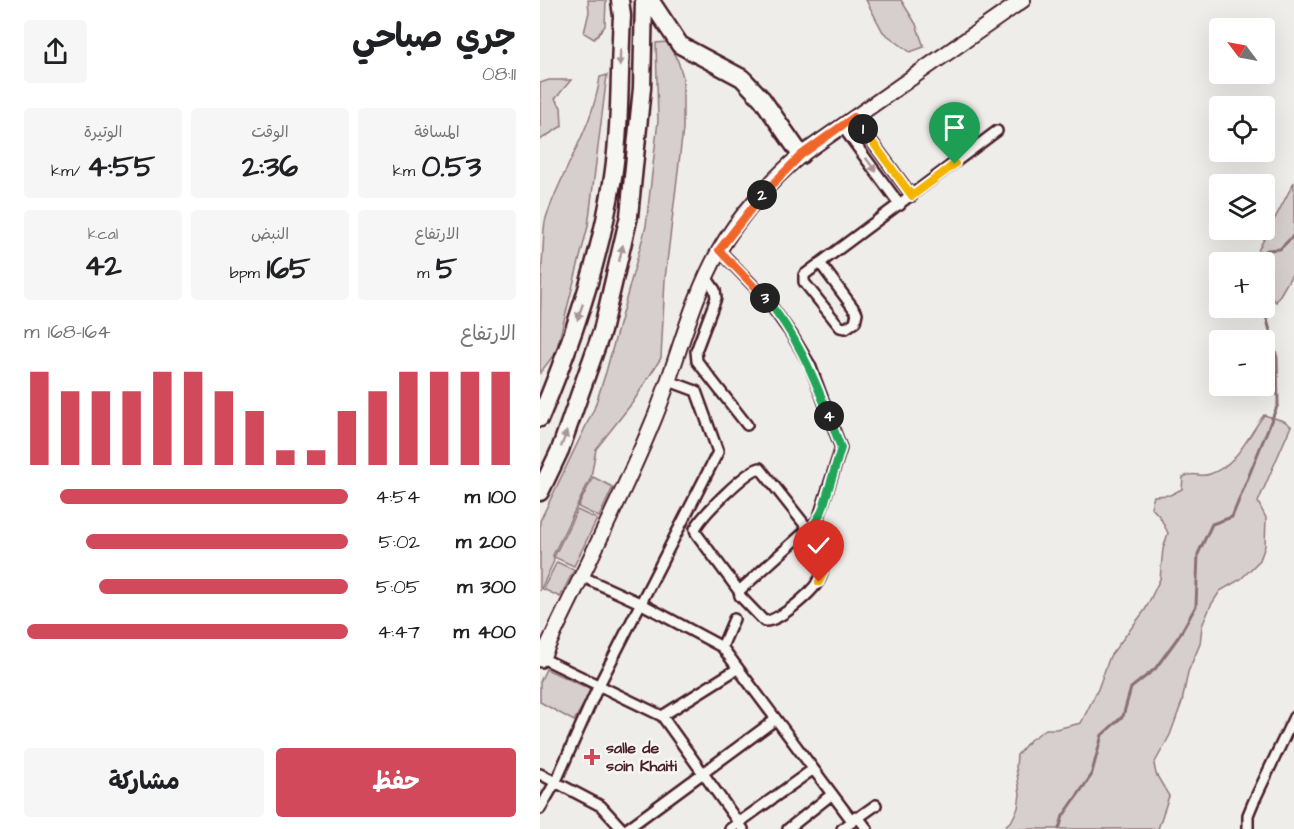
<!DOCTYPE html>
<html lang="ar">
<head>
<meta charset="utf-8">
<style>
  :root { --surface:#fff; --page:#f6f6f6; --text:#202124; --muted:#757577; --accent:#d1495b }
  body { margin:0; font-family:"Architects Daughter","Playpen Sans Arabic",sans-serif; background:var(--page); color:var(--text); direction:rtl; height:100vh; display:flex; flex-direction:column; font-size:22px; white-space:nowrap }
  * { box-sizing:border-box; margin:0 }
  p { font-size:20px; color:var(--muted) }
  .icon { flex:none; width:33px; height:33px; fill:none; stroke:currentColor; stroke-width:2; stroke-linecap:round; stroke-linejoin:round }
  .map { position:relative; flex:1; overflow:hidden; direction:ltr }
  .drawer { display:flex; flex-direction:column; background:var(--surface); width:540px }
  .drawer>* { flex:none }
  .needle { width:39px; rotate:302deg }
  .tools { position:absolute; left:669px; top:18px; display:grid; gap:12px }
  .tools a { display:grid; place-items:center; width:66px; height:66px; border-radius:6px; background:var(--surface); box-shadow:0 6px 24px #0002; font-size:30px }
  .pin { position:absolute; display:grid; place-items:center; width:51px; height:51px; color:#fff; margin:-62px -26px; border-radius:50% 50% 50% 0; rotate:-45deg; box-shadow:0 0 6px #0007 }
  .pin .icon { rotate:45deg }
  .km { position:absolute; width:30px; height:30px; margin:-15px; border-radius:50%; background:#222; color:#fff; font-size:16px; line-height:30px; text-align:center }
  .round { display:grid; place-items:center; flex:none; width:63px; height:63px; border-radius:6px; background:var(--page) }
  .headline { display:flex; align-items:center; justify-content:space-between; height:102px; padding:0 24px }
  h1 { font-size:33px; font-weight:700; line-height:45px }
  .stats { display:grid; grid-template-columns:repeat(3,1fr); gap:9px; height:102px; padding:6px 24px }
  .stats div { display:grid; align-content:center; border-radius:6px; background:var(--page); text-align:center }
  .stats b { font-size:30px; font-weight:700 }
  .stats small { font-size:16px; font-weight:400 }
  .stats p { font-size:16px }
  .chart { height:168px; padding:12px 24px }
  .chart p { display:flex; justify-content:space-between }
  .chart svg { width:100%; height:108px; margin-top:6px; stroke:var(--accent); stroke-width:6 }
  .action { display:flex; gap:12px; margin-top:auto; padding:12px 24px }
  .action a { flex:1; height:69px; border-radius:6px; background:var(--accent); color:#fff; font-size:24px; font-weight:700; line-height:69px; text-align:center }
  .action a+a { background:var(--page); color:var(--text) }
  ul { padding:0 24px; list-style:none; font-size:20px }
  li { display:grid; grid-template-columns:96px 72px 1fr; align-items:center; height:45px }
  li i { height:15px; border-radius:8px; background:var(--accent) }
  main { display:flex; flex:1; min-height:0 }
  .map>svg:first-child { display:block }
</style>
</head>
<body>
<main>
<div class="map">
<svg width="754" height="829" viewBox="0 0 754 829">
  <rect width="100%" height="100%" fill="#efedea"/>
  <filter id="ink" filterUnits="userSpaceOnUse"><feTurbulence type="fractalNoise" baseFrequency=".0167" numOctaves="2"/><feDisplacementMap in="SourceGraphic" scale="12" xChannelSelector="R" yChannelSelector="G"/><feConvolveMatrix kernelMatrix="1 2 1 2 8 2 1 2 1" color-interpolation-filters="sRGB"/></filter>
  <g filter="url(#ink)">
    <path fill="#d7cfce" stroke="#90777c" stroke-width="1.5" d="M 48,0 L 66,0 L 65,26 L 54,39 L 44,33 L 49,12 Z
      M 326,0 L 361,0 L 376,24 L 384,47 L 370,52 L 343,32 Z
      M 127,42 L 138,61 L 143,77 L 143,129 L 125,279 L 121,358 L 93,402 L 56,449 L 51,477 L 13,555 L 14,561 L 0,591 L 0,521 L 54,409 L 66,372 L 106,226 L 118,121 L 116,43 Z
      M 67,75 L 48,226 L 16,352 L 0,373 C 0,331 0,290 3,249 C 4,239 3,227 6,218 C 22,169 53,128 60,77 Z
      M 9,80 L 31,80 L 15,99 L 21,107 L 22,126 L 0,140 L 0,83 Z
      M 754,182 L 754,271 L 736,302 L 725,291 L 724,262 L 712,262 Z
      M 724,415 L 744,421 L 751,426 L 718,502 L 726,518 L 725,546 L 720,560 L 701,579 L 680,591 L 671,605 L 662,626 L 660,644 L 648,672 L 642,702 L 630,735 L 614,764 L 616,774 L 629,796 L 618,829 L 462,829 L 472,820 L 478,808 L 480,794 L 476,767 L 477,755 L 490,740 L 506,729 L 516,729 L 541,723 L 558,689 L 570,656 L 605,610 L 620,579 L 623,549 L 628,533 L 620,517 L 611,507 L 614,496 L 630,495 L 642,489 L 643,477 C 654,471 661,478 670,474 C 698,464 707,437 724,415 Z
      M 53,477 L 73,487 L 59,517 L 38,507 Z
      M 37,510 L 57,519 L 34,566 L 14,557 Z
      M 17,562 L 34,570 L 20,597 L 3,589 Z
      M 6,669 L 52,690 L 34,721 L 0,702 L 0,682 Z"/>
    <g fill="none" stroke-linecap="round" stroke-linejoin="round">
      <path stroke="#8a6f74" stroke-width="3" d="M 718,262 L 727,250 L 740,249 L 754,235
        M 519,829 L 523,816 L 551,776 L 562,735 L 583,716 L 591,688 L 615,669 L 639,636 L 656,606 L 658,554 L 672,524 L 692,517 L 738,404 L 737,358 L 724,308"/>
      <g stroke="#4a1f2b" stroke-width="14">
        <path id="street" d="M 314,117 L 372,196
          M 302,126 L 360,205
          M 179,250 L 227,300 L 252,335 L 270,365 L 301,448 L 278,520 L 199,591 L 200,596 L 224,621 C 238,623 281,587 282,572 C 284,557 277,540 273,526
          M 280,263 L 317,313 L 315,322 L 306,328 L 300,327 L 264,282 L 264,275 L 457,131
          M 166,277 L 175,290 L 176,298 L 156,351 L 157,361 L 207,425
          M 41,576 L 100,603 L 182,647 L 310,818 L 318,817 L 327,829
          M 199,591 L 156,533 L 155,529 C 162,515 206,471 220,468 L 269,530
          M 182,647 L 194,619
          M 1,662 L 2,658 L 122,716 L 197,669
          M 122,716 L 203,829
          M 0,774 L 61,806 L 82,829
          M 0,809 L 16,781 L 58,687 L 178,452 L 156,391 L 129,381
          M 87,829 L 235,720
          M 190,829 L 272,770
          M 248,829 L 291,795
          M 302,829 L 336,805
          M 708,829 L 708,815 L 713,803 L 754,717"/>
      </g>
      <g stroke="#4a1f2b" stroke-width="18">
        <path id="secondary" d="M 0,657 L 2,658 C 39,580 79,504 112,424 C 136,368 149,304 179,251 C 198,217 232,179 261,155 L 483,0"/>
      </g>
      <g stroke="#4a1f2b" stroke-width="21">
        <path id="highway" d="M 110,0 L 140,45 L 202,78 L 222,99 L 261,155
          M 0,418 C 33,340 60,261 73,177 C 81,124 79,69 82,16 L 80,0
          M 0,492 L 20,450 L 62,331 L 89,216 L 102,88 L 104,0"/>
      </g>
      <use href="#street" stroke="#f6f6f2" stroke-width="9"/>
      <use href="#secondary" stroke="#f6f6f2" stroke-width="14"/>
      <use href="#highway" stroke="#f6f6f2" stroke-width="16"/>
    </g>
    <defs><path id="oneway-solid" d="M-6-.8H1V-3.2L6.5 0L1 3.2V.8H-6Z" transform="scale(1.5)"/></defs>
    <g fill="#a99598">
      <use href="#oneway-solid" transform="translate(80 58) rotate(92)"/>
      <use href="#oneway-solid" transform="translate(331 165) rotate(54)"/>
      <use href="#oneway-solid" transform="translate(81 253) rotate(-77)"/>
      <use href="#oneway-solid" transform="translate(40 312) rotate(109)"/>
      <use href="#oneway-solid" transform="translate(24 439) rotate(-70)"/>
    </g>
  </g>
  <g fill="none" stroke-linecap="round" stroke-linejoin="round" filter="url(#ink)">
    <g stroke="#fff" stroke-width="12">
      <path id="split-1" d="M 323,129 L 372,196 L 415,164"/>
    </g>
    <g stroke="#fff" stroke-width="12">
      <path id="split-2" d="M 222,195 L 261,155 L 314,117 L 323,129"/>
    </g>
    <g stroke="#fff" stroke-width="12">
      <path id="split-3" d="M 222,195 L 179,250 L 225,298"/>
    </g>
    <g stroke="#fff" stroke-width="12">
      <path id="split-4" d="M 225,298 C 256,334 272,372 289,416"/>
    </g>
    <g stroke="#fff" stroke-width="12">
      <path id="split-5" d="M 278,544 L 273,526 L 282,511 L 301,448 L 289,416"/>
    </g>
    <g stroke="#fff" stroke-width="12">
      <path id="split-6" d="M 278,544 L 283,573 L 279,582"/>
    </g>
    <use href="#split-1" stroke="#f5b400" stroke-width="8"/>
    <use href="#split-2" stroke="#f0652b" stroke-width="8"/>
    <use href="#split-3" stroke="#f0652b" stroke-width="8"/>
    <use href="#split-4" stroke="#22a559" stroke-width="8"/>
    <use href="#split-5" stroke="#22a559" stroke-width="8"/>
    <use href="#split-6" stroke="#f5b400" stroke-width="8"/>
  </g>
  <path fill="#d1495b" stroke="#f6f6f2" stroke-width="2" d="M49 748h6v6h6v6h-6v6h-6v-6h-6v-6h6z"/>
  <g text-anchor="middle" dominant-baseline="central" stroke-width="5" stroke-linejoin="round" paint-order="stroke">
    <g font-size="16" font-weight="bold" fill="#4a1f2b" stroke="#f6f6f2" text-anchor="start">
      <text x="66" y="748">salle de<tspan x="66" dy="18">soin Khaiti</tspan></text>
    </g>
  </g>
</svg>
<div class="tools">
<a><svg class="needle" viewBox="-14 -14 28 28"><path d="M0-13l5 13h-10z" fill="#e53935"/><path d="M0 13l5-13h-10z" fill="#757577"/></svg></a>
<a><svg class="icon" aria-label="locate" viewBox="0 0 24 24"><circle cx="12" cy="12" r="6"/><path d="M12 2v4M12 18v4M2 12h4M18 12h4"/></svg></a>
<a><svg class="icon" aria-label="layers" viewBox="0 0 24 24"><path d="M12 4l9 5-9 5-9-5zM3 14l9 5 9-5"/></svg></a>
<a>+</a>
<a>−</a>
</div>
<div class="pin" style="left:415px;top:164px;background:#1e9e55"><svg class="icon" aria-label="arrive" viewBox="0 0 24 24"><path d="M6 21V4h12l-3 4 3 4H6"/></svg></div>
<div class="pin" style="left:279px;top:582px;background:#d93025"><svg class="icon" aria-label="check" viewBox="0 0 24 24"><path d="M5 12l5 5 9-10"/></svg></div>
<b class="km" style="left:323px;top:129px">1</b>
<b class="km" style="left:222px;top:195px">2</b>
<b class="km" style="left:225px;top:298px">3</b>
<b class="km" style="left:289px;top:416px">4</b>
</div>
<section class="drawer">
<div class="headline"><div><h1>جري صباحي</h1><p>08:11</p></div><a class="round"><svg class="icon" aria-label="share" viewBox="0 0 24 24"><path d="M12 15V3M7 8l5-5 5 5M5 13v7h14v-7"/></svg></a></div>
<div class="stats">
<div><p>المسافة</p><b>0.53<small> km</small></b></div>
<div><p>الوقت</p><b>2:36</b></div>
<div><p>الوتيرة</p><b>4:55<small> /km</small></b></div>
</div>
<div class="stats">
<div><p>الارتفاع</p><b>5<small> m</small></b></div>
<div><p>النبض</p><b>165<small> bpm</small></b></div>
<div><p>kcal</p><b>42</b></div>
</div>
<div class="chart"><p><span>الارتفاع</span>164–168 m</p>
<svg viewBox="0 0 160 44" preserveAspectRatio="none"><path d="M5 44V6M15 44V14M25 44V14M35 44V14M45 44V6M55 44V6M65 44V14M75 44V22M85 44V38M95 44V38M105 44V22M115 44V14M125 44V6M135 44V6M145 44V6M155 44V6"/></svg>
</div>
<ul>
<li><b>100 m</b>4:54<i style="width:89%"></i></li>
<li><b>200 m</b>5:02<i style="width:81%"></i></li>
<li><b>300 m</b>5:05<i style="width:77%"></i></li>
<li><b>400 m</b>4:47<i style="width:99%"></i></li>
</ul>
<div class="action"><a>حفظ</a><a>مشاركة</a></div>
</section>
</main>
</body>
</html>
